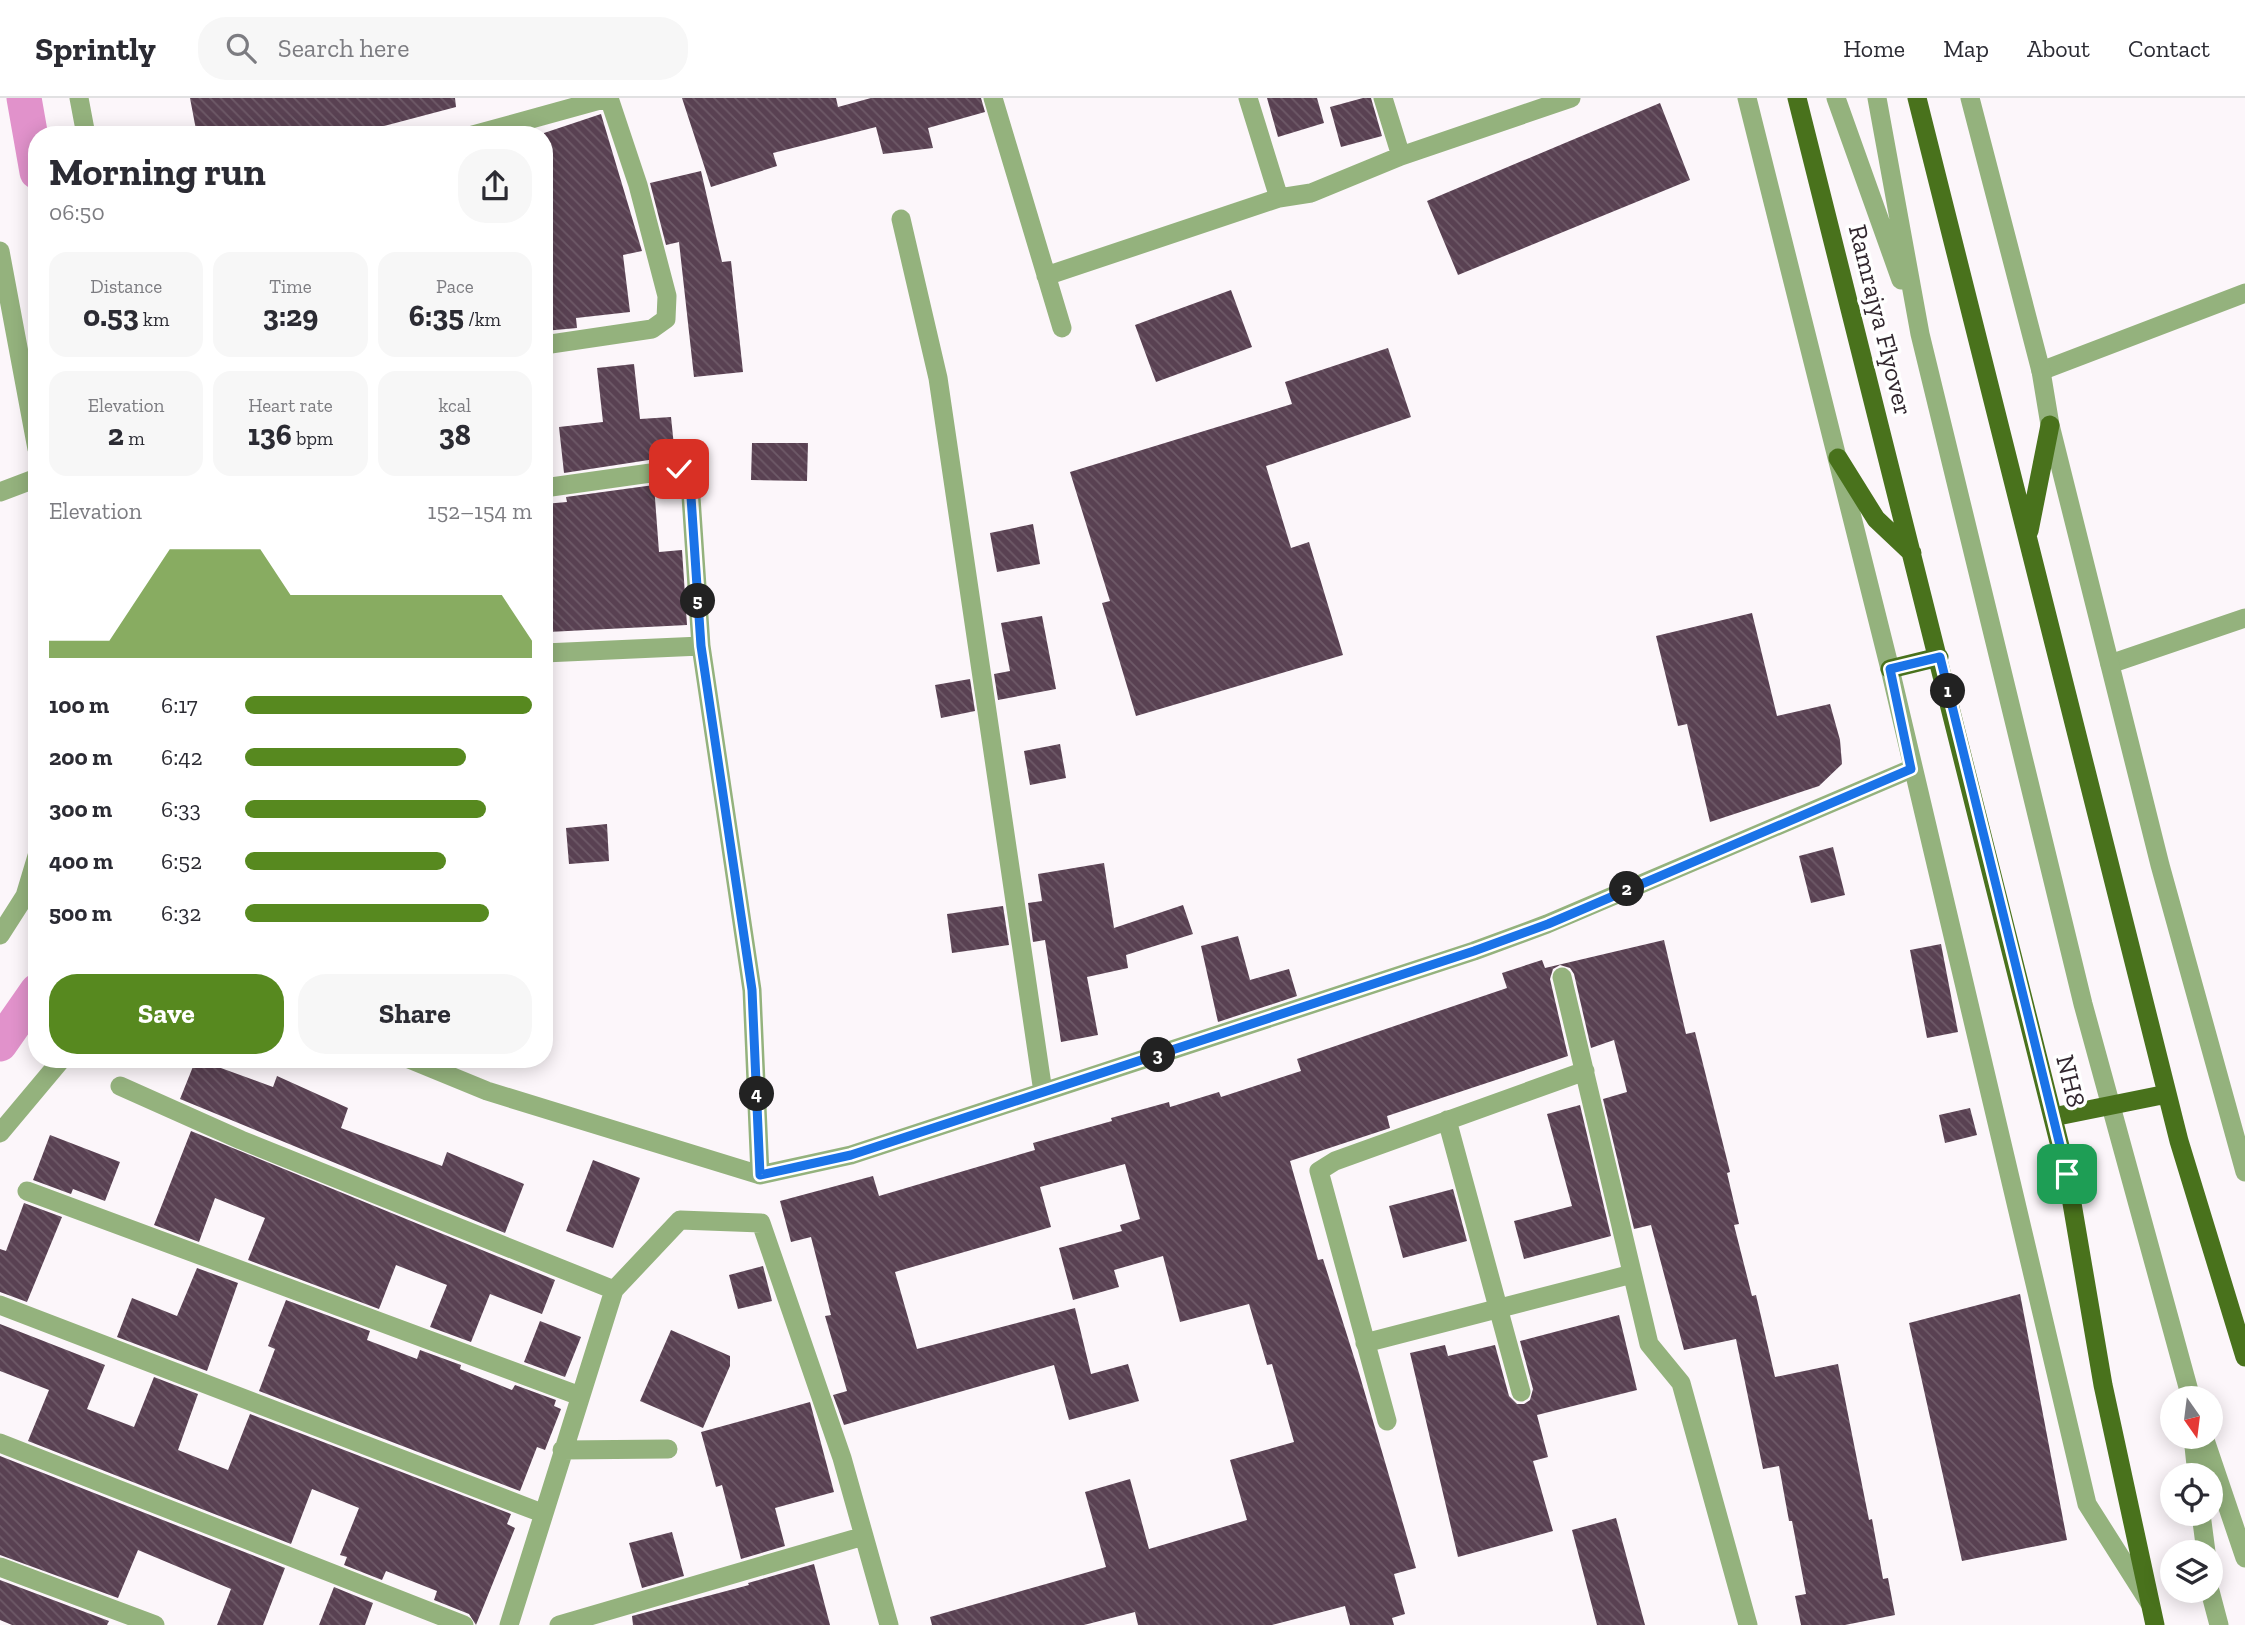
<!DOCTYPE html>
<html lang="en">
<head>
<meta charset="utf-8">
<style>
  :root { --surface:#fff; --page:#f7f7f7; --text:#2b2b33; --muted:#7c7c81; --line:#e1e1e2; --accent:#57891f }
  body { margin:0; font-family:"Zilla Slab",serif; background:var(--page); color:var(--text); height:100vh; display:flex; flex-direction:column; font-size:26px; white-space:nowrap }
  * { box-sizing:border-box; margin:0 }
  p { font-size:23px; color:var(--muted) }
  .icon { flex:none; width:38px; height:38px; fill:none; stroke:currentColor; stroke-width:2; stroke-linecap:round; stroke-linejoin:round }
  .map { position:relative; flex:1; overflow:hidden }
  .side { position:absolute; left:28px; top:28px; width:525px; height:942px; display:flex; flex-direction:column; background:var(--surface); border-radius:28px; box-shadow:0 4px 18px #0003 }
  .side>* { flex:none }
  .needle { width:46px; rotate:166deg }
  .buttons { position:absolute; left:2160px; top:1288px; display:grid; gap:14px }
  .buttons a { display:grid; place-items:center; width:63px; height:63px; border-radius:50%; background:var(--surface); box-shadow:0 4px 18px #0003; font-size:35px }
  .pin { position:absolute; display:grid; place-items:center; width:60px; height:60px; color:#fff; margin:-30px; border-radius:14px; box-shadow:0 4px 10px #0006 }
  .km { position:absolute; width:35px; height:35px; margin:-18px; border-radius:50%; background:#222; color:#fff; font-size:19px; line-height:35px; text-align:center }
  .round { display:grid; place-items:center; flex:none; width:74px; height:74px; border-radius:28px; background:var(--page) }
  .headline { display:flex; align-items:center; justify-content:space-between; height:119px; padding:0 21px }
  h1 { font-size:38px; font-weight:700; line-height:52px }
  .stats { display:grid; grid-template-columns:repeat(3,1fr); gap:10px; height:119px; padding:7px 21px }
  .stats div { display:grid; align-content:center; border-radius:18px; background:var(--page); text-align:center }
  .stats b { font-size:30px; font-weight:700 }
  .stats small { font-size:19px; font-weight:400 }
  .stats p { font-size:19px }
  .chart { height:196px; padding:14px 21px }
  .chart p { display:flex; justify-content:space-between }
  .chart svg { width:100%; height:126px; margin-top:7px; fill:var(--accent); opacity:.7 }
  .action { display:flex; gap:14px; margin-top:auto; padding:14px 21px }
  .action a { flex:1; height:80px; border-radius:28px; background:var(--accent); color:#fff; font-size:28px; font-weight:700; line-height:80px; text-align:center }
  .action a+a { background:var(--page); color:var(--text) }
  ul { padding:0 21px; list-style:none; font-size:23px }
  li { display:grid; grid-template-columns:112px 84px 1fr; align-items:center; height:52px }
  li i { height:18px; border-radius:9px; background:var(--accent) }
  header { display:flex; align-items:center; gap:42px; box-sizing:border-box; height:98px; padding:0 35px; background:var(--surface); border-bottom:2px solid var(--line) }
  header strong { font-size:33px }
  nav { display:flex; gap:38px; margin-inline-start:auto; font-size:24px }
  .search { width:490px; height:63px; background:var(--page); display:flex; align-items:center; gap:18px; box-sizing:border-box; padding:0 24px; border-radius:28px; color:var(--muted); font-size:26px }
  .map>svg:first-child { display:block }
</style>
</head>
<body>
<header>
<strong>Sprintly</strong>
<div class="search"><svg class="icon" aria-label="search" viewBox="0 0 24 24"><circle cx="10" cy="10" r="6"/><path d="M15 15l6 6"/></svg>Search here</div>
<nav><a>Home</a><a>Map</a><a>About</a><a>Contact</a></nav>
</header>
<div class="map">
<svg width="2245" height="1527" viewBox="0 0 2245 1527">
  <defs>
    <pattern id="building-back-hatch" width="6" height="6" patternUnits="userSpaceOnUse" patternTransform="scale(1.75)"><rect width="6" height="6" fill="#594152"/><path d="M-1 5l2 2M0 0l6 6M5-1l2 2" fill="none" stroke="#6e5a68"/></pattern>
  </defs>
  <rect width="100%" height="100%" fill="#fcf6fa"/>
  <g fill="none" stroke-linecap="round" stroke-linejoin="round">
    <path stroke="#e192cb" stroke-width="35" d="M 24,0 L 37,74
      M 0,946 L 37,893"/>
  </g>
  <path fill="url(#building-back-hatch)" d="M 190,0 L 455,0 L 456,9 L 350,37 L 197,37 Z
    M 682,0 L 836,0 L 838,9 L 871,0 L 981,0 L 985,14 L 928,30 L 933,50 L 883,56 L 876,29 L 773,55 L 777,68 L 711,89 Z
    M 1267,0 L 1317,0 L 1324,25 L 1278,39 Z
    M 1363,0 L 1371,0 L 1382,38 L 1341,49 L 1330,9 Z
    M 1660,5 L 1690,82 L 1458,177 L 1427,103 Z
    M 601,16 L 642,153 L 623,157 L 630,214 L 576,220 L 577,230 L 544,233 L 544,181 L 553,180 L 544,147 L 544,35 Z
    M 701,73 L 722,164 L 731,163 L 743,274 L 694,279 L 679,144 L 666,147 L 650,85 Z
    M 1231,192 L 1252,249 L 1156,284 L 1135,227 Z
    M 1388,250 L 1411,319 L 1266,368 L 1291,450 L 1309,444 L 1343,557 L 1136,618 L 1102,505 L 1110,503 L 1070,374 L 1292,306 L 1285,284 Z
    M 634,266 L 640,321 L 671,319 L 675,358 L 564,375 L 559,329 L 603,324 L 597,270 Z
    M 752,345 L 808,345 L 807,383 L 751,382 Z
    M 654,387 L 659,454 L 682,452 L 687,527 L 548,534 L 544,406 L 567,404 L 566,399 Z
    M 1033,426 L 1040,466 L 997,474 L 990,435 Z
    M 1752,515 L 1777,618 L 1830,606 L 1840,642 L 1842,666 L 1819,688 L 1710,724 L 1687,626 L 1678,628 L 1656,538 Z
    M 1042,518 L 1056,591 L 998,602 L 994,576 L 1010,573 L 1001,525 Z
    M 970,581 L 975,613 L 941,620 L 935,587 Z
    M 1060,646 L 1066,680 L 1030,687 L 1024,653 Z
    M 607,726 L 609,763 L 569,766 L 566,730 Z
    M 1833,749 L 1845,797 L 1811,805 L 1799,758 Z
    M 1104,765 L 1114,830 L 1183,807 L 1193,836 L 1126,857 L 1128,870 L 1087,879 L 1098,937 L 1061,944 L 1045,842 L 1033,844 L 1028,805 L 1042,803 L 1038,776 Z
    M 1003,808 L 1009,847 L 952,855 L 947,816 Z
    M 1238,838 L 1250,882 L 1289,871 L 1297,898 L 1218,924 L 1201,848 Z
    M 1664,842 L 1686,936 L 1695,934 L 1730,1074 L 1727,1075 L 1739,1126 L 1734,1127 L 1752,1198 L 1756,1197 L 1775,1279 L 1838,1266 L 1869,1422 L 1872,1421 L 1883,1481 L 1888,1480 L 1895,1517 L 1845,1527 L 1801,1527 L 1795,1498 L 1806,1496 L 1792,1423 L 1789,1423 L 1779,1368 L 1763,1371 L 1736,1241 L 1684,1252 L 1651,1127 L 1634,1131 L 1603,1001 L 1627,994 L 1614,942 L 1591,950 L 1574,876 L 1570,870 L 1560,867 L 1553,871 L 1550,881 L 1568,958 L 1387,1018 L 1390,1030 L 1290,1063 L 1318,1162 L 1323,1161 L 1359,1275 L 1416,1470 L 1394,1476 L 1405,1516 L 1392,1520 L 1394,1527 L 1350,1527 L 1345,1508 L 1272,1527 L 1138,1527 L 1135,1514 L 1084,1527 L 932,1527 L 930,1519 L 1106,1469 L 1085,1394 L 1130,1381 L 1149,1451 L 1247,1422 L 1230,1362 L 1294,1344 L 1272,1266 L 1267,1267 L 1249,1206 L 1180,1224 L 1163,1158 L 1114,1172 L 1119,1189 L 1073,1202 L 1059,1150 L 1122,1133 L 1120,1127 L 1140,1121 L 1125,1066 L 1040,1089 L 1051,1129 L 895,1174 L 917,1251 L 1075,1210 L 1091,1276 L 1128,1266 L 1139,1303 L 1069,1322 L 1054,1267 L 844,1327 L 833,1297 L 847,1293 L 825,1218 L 831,1217 L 811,1139 L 791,1144 L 780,1103 L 873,1078 L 879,1098 L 1035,1052 L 1033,1045 L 1112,1023 L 1111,1020 L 1169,1004 L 1170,1009 L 1219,994 L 1221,999 L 1301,973 L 1297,961 L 1507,890 L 1502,875 L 1542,862 L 1545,870 Z
    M 1941,846 L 1958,934 L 1927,940 L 1910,852 Z
    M 196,961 L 273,989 L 277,978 L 348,1010 L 341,1030 L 442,1068 L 447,1054 L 524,1086 L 505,1135 L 180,1001 Z
    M 1580,1007 L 1611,1138 L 1524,1161 L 1514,1123 L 1572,1108 L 1547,1016 Z
    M 1970,1010 L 1977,1037 L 1945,1045 L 1939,1017 Z
    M 191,1033 L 555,1182 L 542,1216 L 490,1196 L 471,1244 L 430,1229 L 447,1187 L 396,1167 L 379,1211 L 248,1162 L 265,1120 L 215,1100 L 199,1144 L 154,1127 Z
    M 50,1037 L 120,1064 L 105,1103 L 73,1091 L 71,1096 L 33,1082 Z
    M 593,1062 L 640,1080 L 613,1150 L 566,1133 Z
    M 1453,1091 L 1467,1143 L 1403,1160 L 1389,1108 Z
    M 24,1105 L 62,1119 L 27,1204 L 0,1194 L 0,1151 L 6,1153 Z
    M 763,1168 L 772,1203 L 738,1211 L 729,1177 Z
    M 197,1170 L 238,1185 L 207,1273 L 117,1239 L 132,1200 L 177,1218 Z
    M 2020,1196 L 2067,1442 L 1962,1463 L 1909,1225 Z
    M 286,1202 L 370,1233 L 367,1242 L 417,1261 L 420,1252 L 461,1267 L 460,1271 L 512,1292 L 515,1287 L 556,1302 L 554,1308 L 561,1311 L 545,1352 L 537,1349 L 520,1393 L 259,1293 L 275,1251 L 268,1248 Z
    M 1619,1217 L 1637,1292 L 1537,1317 L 1548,1359 L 1533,1363 L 1553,1433 L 1458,1459 L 1410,1255 L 1445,1247 L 1448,1258 L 1495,1247 L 1509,1298 L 1517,1306 L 1524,1306 L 1530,1302 L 1533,1291 L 1520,1243 Z
    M 540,1223 L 581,1239 L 565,1279 L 524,1264 Z
    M 0,1226 L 105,1267 L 87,1311 L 134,1329 L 154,1279 L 198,1296 L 178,1352 L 228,1372 L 250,1316 L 511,1416 L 507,1426 L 515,1430 L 476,1527 L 469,1516 L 434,1502 L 437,1493 L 386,1473 L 382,1482 L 344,1467 L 347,1459 L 340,1457 L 359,1410 L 312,1391 L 291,1446 L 28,1343 L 49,1292 L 0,1273 Z
    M 671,1232 L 730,1258 L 730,1268 L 703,1330 L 640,1303 Z
    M 810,1304 L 834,1394 L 775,1410 L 785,1448 L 741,1461 L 722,1387 L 716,1389 L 701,1334 Z
    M 0,1358 L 285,1470 L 263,1527 L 217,1527 L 231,1491 L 138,1452 L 118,1500 L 0,1457 Z
    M 1616,1420 L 1645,1527 L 1597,1527 L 1572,1432 Z
    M 672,1434 L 684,1478 L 642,1490 L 629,1445 Z
    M 814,1466 L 830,1527 L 633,1527 L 632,1518 L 749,1487 L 748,1485 Z
    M 0,1482 L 109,1523 L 107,1527 L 12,1527 L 0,1522 Z
    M 334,1489 L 373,1505 L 365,1527 L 319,1527 Z"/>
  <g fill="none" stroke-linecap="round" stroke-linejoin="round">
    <path stroke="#94b27d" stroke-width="19" d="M 1836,0 L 1901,182
      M 1877,0 L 1920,236 L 2083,906 L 2191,1300
      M 2193,1339 L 2197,1377
      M 2204,1339 L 2245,1460
      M 2201,1416 L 2206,1454
      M 2210,1493 L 2219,1527"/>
    <path stroke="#94b27d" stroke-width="19" d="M 993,0 L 1062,230
      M 1248,0 L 1279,100
      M 1383,0 L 1401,58
      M 473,37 L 607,0
      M 901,121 L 938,280 L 1043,994
      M 1046,178 L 1279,100 L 1311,95 L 1401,58 L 1571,0
      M 544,247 L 652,231 L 666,221 L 667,198 L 638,87 L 609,0
      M 2041,273 L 2245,195
      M 544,390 L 679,371 L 690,384 L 701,548 L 752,892 L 760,1077
      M 0,394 L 37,380
      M 544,555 L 701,548
      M 2110,566 L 2245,520
      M 1562,879 L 1649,1246 L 1681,1285 L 1748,1527
      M 409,961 L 487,993 L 760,1077 L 851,1057 L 1474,853 L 1547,826 L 1911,671
      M 120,988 L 241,1042 L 614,1192
      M 1447,1022 L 1521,1294
      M 27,1093 L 580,1298
      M 0,1207 L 542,1415
      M 1365,1245 L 1632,1176
      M 1387,1323 L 1319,1073 L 1335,1063 L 1585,973
      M 0,1345 L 464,1527
      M 562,1352 L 668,1351
      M 0,1469 L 155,1527
      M 509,1527 L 614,1192 L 680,1122 L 761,1125 L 842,1360 L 889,1527
      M 559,1527 L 864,1438"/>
    <path stroke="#94b27d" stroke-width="19" d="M 79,0 L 86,37
      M 1747,0 L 1890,571 L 2087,1406 L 2149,1504
      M 1970,0 L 2041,273 L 2050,327 L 2160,767 L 2245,1074
      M 0,153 L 37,351
      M 0,837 L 25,798 L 37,758
      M 0,1035 L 62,961"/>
    <path stroke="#49721c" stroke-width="19" d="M 1797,0 L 2067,1076 L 2103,1287 L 2155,1527
      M 1917,0 L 2179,1043 L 2245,1259
      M 1838,360 L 1876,421 L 1912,455
      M 2029,433 L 2050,327
      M 1890,571 L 1939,559
      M 2053,1019 L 2167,996"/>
  </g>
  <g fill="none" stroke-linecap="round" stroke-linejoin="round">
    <g stroke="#fff" stroke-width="14">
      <path id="route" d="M 679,371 L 690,384 L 701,548 L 752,892 L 760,1077 L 851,1057 L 1474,853 L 1548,826 L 1911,671 L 1890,571 L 1940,559 L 2067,1076"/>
    </g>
    <use href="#route" stroke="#1a73e8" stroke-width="9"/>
  </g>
  <g text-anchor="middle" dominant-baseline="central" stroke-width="7" stroke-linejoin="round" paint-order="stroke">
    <g font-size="26" fill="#32272f" stroke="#fff">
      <text transform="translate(1881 222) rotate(76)">Ramrajya Flyover</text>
      <text transform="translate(2071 983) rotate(76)">NH8</text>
    </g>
  </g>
</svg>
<div class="buttons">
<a><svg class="needle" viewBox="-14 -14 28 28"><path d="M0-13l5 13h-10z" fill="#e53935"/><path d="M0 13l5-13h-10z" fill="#7c7c81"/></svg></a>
<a><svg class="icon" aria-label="locate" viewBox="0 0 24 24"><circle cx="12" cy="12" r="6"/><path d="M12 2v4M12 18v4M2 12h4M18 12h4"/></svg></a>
<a><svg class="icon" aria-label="layers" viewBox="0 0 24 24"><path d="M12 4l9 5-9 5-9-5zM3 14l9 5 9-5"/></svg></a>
</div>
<div class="pin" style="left:2067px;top:1076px;background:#1e9e55"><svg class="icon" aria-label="arrive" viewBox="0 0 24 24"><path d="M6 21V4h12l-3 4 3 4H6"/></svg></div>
<div class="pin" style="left:679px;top:371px;background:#d93025"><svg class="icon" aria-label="check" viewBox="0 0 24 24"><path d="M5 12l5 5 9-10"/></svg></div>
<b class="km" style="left:1948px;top:593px">1</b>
<b class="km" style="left:1627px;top:791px">2</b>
<b class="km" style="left:1158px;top:957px">3</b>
<b class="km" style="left:757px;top:996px">4</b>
<b class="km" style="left:698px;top:503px">5</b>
<section class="side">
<div class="headline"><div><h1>Morning run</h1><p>06:50</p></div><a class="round"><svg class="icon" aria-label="share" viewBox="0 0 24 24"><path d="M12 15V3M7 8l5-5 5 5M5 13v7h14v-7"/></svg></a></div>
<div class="stats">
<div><p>Distance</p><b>0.53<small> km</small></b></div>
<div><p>Time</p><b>3:29</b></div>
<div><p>Pace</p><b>6:35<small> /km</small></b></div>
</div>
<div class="stats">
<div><p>Elevation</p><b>2<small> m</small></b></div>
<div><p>Heart rate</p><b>136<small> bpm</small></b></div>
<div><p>kcal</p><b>38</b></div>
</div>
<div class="chart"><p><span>Elevation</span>152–154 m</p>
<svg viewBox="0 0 160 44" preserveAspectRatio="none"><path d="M0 44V38L10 38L20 38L30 22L40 6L50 6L60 6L70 6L80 22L90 22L100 22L110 22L120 22L130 22L140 22L150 22L160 38V44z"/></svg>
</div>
<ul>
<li><b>100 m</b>6:17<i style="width:100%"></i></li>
<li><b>200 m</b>6:42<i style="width:77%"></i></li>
<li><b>300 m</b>6:33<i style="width:84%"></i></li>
<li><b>400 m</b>6:52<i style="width:70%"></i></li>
<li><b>500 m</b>6:32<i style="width:85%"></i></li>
</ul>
<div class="action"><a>Save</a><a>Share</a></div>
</section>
</div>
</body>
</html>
